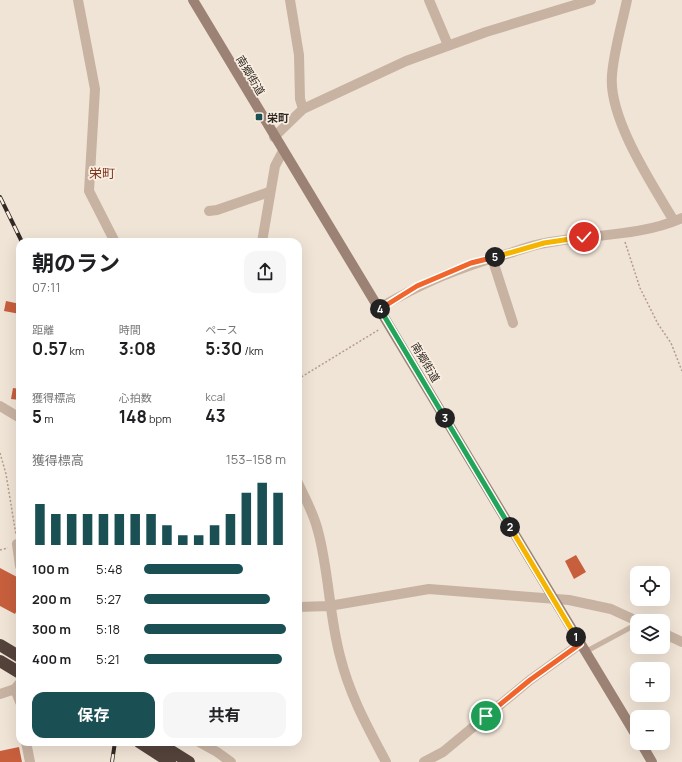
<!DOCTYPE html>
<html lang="ja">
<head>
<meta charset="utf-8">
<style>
  :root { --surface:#fff; --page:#f6f6f6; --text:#202124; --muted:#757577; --accent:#1a5054 }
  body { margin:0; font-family:Manrope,"Noto Sans JP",sans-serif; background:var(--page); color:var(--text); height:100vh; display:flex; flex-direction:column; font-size:15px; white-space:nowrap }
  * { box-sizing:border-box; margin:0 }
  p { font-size:13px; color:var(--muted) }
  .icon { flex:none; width:22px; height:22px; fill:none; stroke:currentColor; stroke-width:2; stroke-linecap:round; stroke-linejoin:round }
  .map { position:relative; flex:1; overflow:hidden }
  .panel { position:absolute; left:16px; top:238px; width:286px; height:508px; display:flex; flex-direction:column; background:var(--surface); border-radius:12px; box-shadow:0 4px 16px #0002 }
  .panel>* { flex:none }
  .tools { position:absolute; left:630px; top:566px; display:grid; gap:8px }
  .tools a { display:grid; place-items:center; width:40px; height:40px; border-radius:8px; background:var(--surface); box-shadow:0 4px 16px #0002; font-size:20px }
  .pin { position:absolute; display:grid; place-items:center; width:34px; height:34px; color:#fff; margin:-17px; border:2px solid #fff; border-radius:50%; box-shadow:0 1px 4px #0007 }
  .km { position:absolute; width:20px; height:20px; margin:-10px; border-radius:50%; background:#222; color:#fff; font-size:11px; line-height:20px; text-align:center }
  .round { display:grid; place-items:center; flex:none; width:42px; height:42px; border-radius:12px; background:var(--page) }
  .summary { display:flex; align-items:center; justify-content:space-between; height:68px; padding:0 16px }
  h1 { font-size:22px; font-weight:700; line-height:30px }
  .metrics { display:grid; grid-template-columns:repeat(3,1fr); gap:6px; height:68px; padding:4px 16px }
  .metrics div { display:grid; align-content:center }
  .metrics b { font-size:17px; font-weight:700 }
  .metrics small { font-size:11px; font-weight:400 }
  .metrics p { font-size:11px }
  .chart { height:112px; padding:8px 16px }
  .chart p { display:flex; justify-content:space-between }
  .chart svg { width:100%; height:72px; margin-top:4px; stroke:var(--accent); stroke-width:6 }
  .button { display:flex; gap:8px; margin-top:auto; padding:8px 16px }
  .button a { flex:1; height:46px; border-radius:12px; background:var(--accent); color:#fff; font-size:16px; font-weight:700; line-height:46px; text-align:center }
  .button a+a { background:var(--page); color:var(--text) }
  ul { padding:0 16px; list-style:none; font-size:13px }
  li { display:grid; grid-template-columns:64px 48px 1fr; align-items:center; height:30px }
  li i { height:10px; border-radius:5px; background:var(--accent) }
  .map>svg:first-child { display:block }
</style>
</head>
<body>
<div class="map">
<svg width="682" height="762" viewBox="0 0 682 762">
  <rect width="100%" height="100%" fill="#f0e4d6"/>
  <path fill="#c75f3d" d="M 6,301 L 20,304 L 20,314 L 4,311 Z
    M 13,388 L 20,389 L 20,400 L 11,399 Z
    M 576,555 L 586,572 L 574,579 L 565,561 Z
    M 0,568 L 17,577 L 20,604 L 15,614 L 0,606 Z
    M 19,747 L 22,762 L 0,762 L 0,751 Z"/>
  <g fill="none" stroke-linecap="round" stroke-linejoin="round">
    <path stroke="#b49d8c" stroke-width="1.5" stroke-dasharray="2 2" stroke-linecap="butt" d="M 625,242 L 640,288 L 658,324 L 671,343 L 682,371
      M 298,379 L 380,329
      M 0,453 L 6,474 L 16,535
      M 0,550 L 8,548"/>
    <path stroke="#c8b3a2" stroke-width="5" d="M 585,652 L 637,624"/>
    <path stroke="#c8b3a2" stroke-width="10" d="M 78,0 L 95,89 L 89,191 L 115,242
      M 290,0 L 299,55 L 300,99 L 303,109
      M 429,0 L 448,45
      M 627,0 C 622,24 614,50 612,75 C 608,118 652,184 674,221
      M 274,137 L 303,109 L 406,61 L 486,32 L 591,0
      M 209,211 L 217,210 L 269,192
      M 262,242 L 275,166 L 283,151
      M 492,258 L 513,323
      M 379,308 C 424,282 460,267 510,253 C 522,249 533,245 545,243 C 591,234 639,237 682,218
      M 0,406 L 20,418
      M 298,483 C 305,498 314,514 318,531 C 329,572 329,615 340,656 C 350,696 367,726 386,762
      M 20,543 L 17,544 L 20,566
      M 298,607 L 329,606 L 429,589 L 569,600 L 611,609 L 637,621
      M 663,633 L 682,642
      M 15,689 L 20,702
      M 0,694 L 15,689 L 20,683
      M 26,742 L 30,762
      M 199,742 L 217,752 L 231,762
      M 424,762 L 443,752 L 530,680 L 580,644"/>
    <path stroke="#9b8274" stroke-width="10" d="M 193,0 L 637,737
      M 641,743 L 652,762"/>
    <path stroke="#54433b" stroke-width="12" d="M 0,645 L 20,657
      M 0,661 L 20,673
      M 139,742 L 170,762
      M 157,742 L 189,762"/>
    <g stroke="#322924" stroke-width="4">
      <path id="rail" d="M 0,197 L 22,242
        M 112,762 L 115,742"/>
    </g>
    <use href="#rail" stroke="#f8eee1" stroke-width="2.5" stroke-dasharray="8" stroke-linecap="butt"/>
  </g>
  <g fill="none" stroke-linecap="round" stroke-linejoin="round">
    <g stroke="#fff" stroke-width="8">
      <path id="split-1" d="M 486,716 L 530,680 L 580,644 L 576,637"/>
    </g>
    <g stroke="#fff" stroke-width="8">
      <path id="split-2" d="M 510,527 L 576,637"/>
    </g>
    <g stroke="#fff" stroke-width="8">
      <path id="split-3" d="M 445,418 L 510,527"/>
    </g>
    <g stroke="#fff" stroke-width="8">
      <path id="split-4" d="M 380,309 L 445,418"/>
    </g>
    <g stroke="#fff" stroke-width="8">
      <path id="split-5" d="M 380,309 L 417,286 L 471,263 L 495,257"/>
    </g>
    <g stroke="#fff" stroke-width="8">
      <path id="split-6" d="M 495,257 L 544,243 L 584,237"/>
    </g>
    <use href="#split-1" stroke="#f0652b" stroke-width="5"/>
    <use href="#split-2" stroke="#f5b400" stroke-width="5"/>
    <use href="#split-3" stroke="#22a559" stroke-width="5"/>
    <use href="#split-4" stroke="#22a559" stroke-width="5"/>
    <use href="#split-5" stroke="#f0652b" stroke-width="5"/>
    <use href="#split-6" stroke="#f5b400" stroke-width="5"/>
  </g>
  <rect fill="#1a5054" stroke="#f8eee1" stroke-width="1.5" x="255" y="113" width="8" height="8" rx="2"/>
  <g text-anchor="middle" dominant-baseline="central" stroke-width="3.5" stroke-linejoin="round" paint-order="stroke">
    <g font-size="11" fill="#322924" stroke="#f8eee1">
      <text transform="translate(251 75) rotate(59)">南郷街道</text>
      <text transform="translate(426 362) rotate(59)">南郷街道</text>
    </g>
    <g font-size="11" font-weight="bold" fill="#322924" stroke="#f8eee1" text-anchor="start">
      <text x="267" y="117">栄町</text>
    </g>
    <g font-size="13" fill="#81361e" stroke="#f8eee1">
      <text x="102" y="173">栄町</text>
    </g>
  </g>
</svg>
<div class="tools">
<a><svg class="icon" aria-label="locate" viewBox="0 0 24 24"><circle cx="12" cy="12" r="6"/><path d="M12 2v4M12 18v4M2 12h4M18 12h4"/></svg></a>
<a><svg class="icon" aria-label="layers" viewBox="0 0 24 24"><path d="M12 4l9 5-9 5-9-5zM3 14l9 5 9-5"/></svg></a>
<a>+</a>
<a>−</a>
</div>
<div class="pin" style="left:486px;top:716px;background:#1e9e55"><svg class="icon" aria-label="arrive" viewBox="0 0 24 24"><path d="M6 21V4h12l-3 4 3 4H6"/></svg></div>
<div class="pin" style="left:584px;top:237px;background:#d93025"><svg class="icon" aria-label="check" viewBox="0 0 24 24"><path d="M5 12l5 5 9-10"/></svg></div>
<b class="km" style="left:576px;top:637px">1</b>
<b class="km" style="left:510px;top:527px">2</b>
<b class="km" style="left:445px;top:418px">3</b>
<b class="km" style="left:380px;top:309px">4</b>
<b class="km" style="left:495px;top:257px">5</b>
<section class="panel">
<div class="summary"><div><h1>朝のラン</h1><p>07:11</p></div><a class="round"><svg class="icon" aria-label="share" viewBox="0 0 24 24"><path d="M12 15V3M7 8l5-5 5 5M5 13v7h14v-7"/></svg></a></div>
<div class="metrics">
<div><p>距離</p><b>0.57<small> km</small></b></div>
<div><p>時間</p><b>3:08</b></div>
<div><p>ペース</p><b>5:30<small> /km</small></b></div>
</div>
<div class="metrics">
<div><p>獲得標高</p><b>5<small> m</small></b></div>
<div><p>心拍数</p><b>148<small> bpm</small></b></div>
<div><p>kcal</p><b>43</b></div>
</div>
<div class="chart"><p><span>獲得標高</span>153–158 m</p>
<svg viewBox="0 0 160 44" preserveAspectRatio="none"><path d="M5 44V19M15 44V25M25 44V25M35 44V25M45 44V25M55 44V25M65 44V25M75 44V25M85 44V32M95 44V38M105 44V38M115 44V32M125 44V25M135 44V12M145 44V6M155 44V12"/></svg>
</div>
<ul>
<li><b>100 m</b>5:48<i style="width:70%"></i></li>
<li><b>200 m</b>5:27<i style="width:89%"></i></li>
<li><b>300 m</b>5:18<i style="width:100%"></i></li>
<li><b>400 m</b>5:21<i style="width:97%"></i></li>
</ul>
<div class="button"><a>保存</a><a>共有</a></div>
</section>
</div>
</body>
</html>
